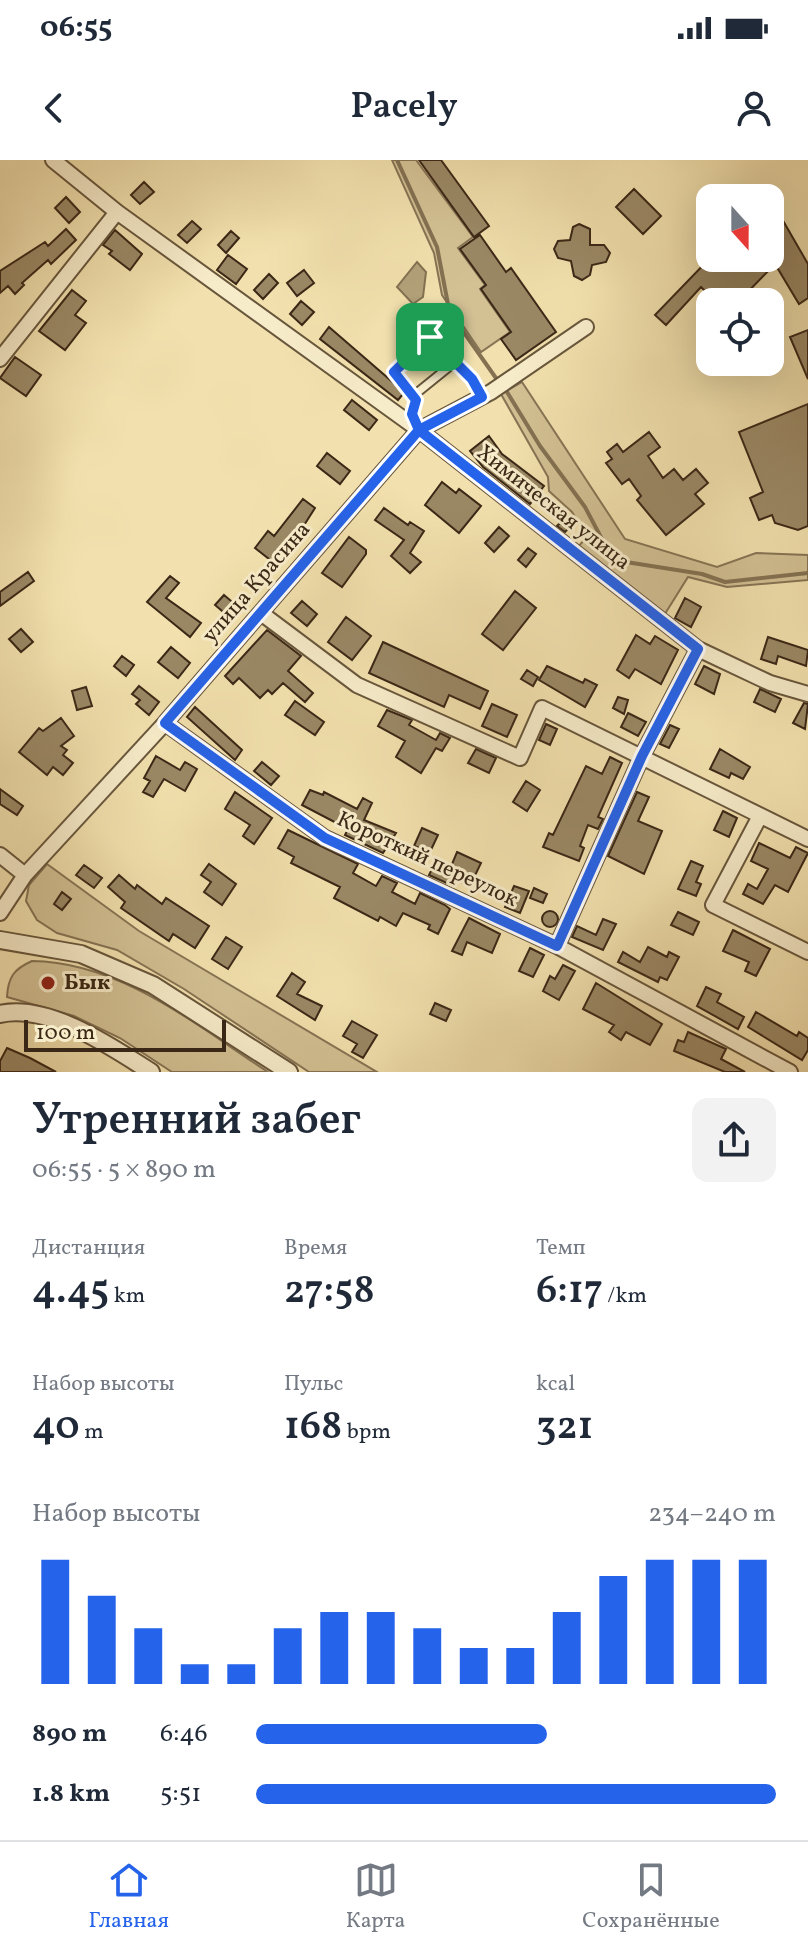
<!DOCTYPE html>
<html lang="ru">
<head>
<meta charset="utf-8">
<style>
  :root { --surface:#fff; --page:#f2f2f3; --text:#1f2937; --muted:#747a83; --line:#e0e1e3; --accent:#2563eb }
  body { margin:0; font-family:Vollkorn,serif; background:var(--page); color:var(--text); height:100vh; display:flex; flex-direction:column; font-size:30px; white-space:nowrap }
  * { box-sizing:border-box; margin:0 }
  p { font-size:26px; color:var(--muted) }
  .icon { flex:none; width:44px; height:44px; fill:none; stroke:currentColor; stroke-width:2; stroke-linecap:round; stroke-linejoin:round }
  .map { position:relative; height:912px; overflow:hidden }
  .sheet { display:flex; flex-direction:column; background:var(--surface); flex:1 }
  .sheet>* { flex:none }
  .needle { width:52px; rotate:159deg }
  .buttons { position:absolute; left:696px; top:24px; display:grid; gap:16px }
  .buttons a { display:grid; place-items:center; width:88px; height:88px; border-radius:16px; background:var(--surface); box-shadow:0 8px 32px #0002; font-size:40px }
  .scale { position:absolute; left:24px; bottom:20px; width:202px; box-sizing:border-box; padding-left:8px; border:4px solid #3a2716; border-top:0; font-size:22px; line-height:28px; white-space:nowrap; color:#3a2716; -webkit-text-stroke:6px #f7ecca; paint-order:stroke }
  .pin { position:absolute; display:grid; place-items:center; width:68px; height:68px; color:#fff; margin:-34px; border-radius:16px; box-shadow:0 4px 12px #0006 }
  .round { display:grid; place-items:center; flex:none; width:84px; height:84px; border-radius:16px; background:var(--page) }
  .headline { display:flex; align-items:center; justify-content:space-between; height:136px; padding:0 32px }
  h1 { font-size:44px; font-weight:600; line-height:60px }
  .stats { display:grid; grid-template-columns:repeat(3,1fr); gap:12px; height:136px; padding:8px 32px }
  .stats div { display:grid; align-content:center }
  .stats b { font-size:40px; font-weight:600 }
  .stats small { font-size:22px; font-weight:400 }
  .stats p { font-size:22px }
  .chart { height:224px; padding:16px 32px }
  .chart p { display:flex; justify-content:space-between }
  .chart svg { width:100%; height:144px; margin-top:8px; stroke:var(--accent); stroke-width:6 }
  ul { padding:0 32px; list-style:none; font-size:26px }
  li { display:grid; grid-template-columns:128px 96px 1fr; align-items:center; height:60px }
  li i { height:20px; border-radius:10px; background:var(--accent) }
  .status { display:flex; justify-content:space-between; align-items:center; height:56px; padding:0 40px; background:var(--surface); direction:ltr }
  .status svg { height:22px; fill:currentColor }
  header { display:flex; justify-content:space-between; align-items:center; height:104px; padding:0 32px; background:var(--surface); font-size:36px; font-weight:600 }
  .dock { display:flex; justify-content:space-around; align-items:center; height:112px; border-top:2px solid var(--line); background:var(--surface); font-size:22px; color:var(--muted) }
  .dock a { display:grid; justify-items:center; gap:4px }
  .dock .active { color:var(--accent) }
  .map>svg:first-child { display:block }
</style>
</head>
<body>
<div class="status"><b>06:55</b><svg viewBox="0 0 49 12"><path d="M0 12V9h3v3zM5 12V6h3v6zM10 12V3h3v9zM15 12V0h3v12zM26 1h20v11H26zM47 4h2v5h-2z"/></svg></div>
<header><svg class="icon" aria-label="back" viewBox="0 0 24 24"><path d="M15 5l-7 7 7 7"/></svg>Pacely<svg class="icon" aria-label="person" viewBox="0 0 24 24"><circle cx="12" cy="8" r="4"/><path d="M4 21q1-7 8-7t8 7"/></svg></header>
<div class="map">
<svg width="808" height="912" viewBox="0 0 808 912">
  <rect width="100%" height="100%" fill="#f2e1ae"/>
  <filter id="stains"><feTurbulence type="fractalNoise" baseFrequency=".0025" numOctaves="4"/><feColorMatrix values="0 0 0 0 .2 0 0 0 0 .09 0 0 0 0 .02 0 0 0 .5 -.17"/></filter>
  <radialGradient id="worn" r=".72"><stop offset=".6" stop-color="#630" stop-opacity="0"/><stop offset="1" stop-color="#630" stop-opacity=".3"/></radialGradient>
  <path fill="#d3c194" stroke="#867455" stroke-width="2" d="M 392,0 L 416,0 L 473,77 L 458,88 L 485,125 L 480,129 L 510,172 L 481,192 L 442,135 L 434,93 Z
    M 522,222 L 625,379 L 717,407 L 756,393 L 808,395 L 808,420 L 727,427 L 688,417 L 663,457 L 577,388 L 587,377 L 572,352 L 549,331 L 548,317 L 501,234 Z
    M 47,704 L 139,771 L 377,912 L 309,912 L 184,829 L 117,790 L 57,773 L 37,760 L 26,741 L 29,725 Z
    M 32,801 C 121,802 197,866 268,912 L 172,912 L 120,878 L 74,856 L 7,837 C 8,817 14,809 32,801 Z"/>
  <path fill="#b3a27a" stroke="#837152" stroke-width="2" d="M 417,102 L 426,112 L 423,137 L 413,144 L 397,127 Z"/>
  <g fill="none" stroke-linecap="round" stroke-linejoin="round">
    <path stroke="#837152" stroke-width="4" d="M 397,0 L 437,87 L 448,144 L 458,164 L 498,221
      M 504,227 L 540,286 L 585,347 L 604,383 L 626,402 L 702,414 L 725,422 L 808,413"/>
  </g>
  <path fill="#9a8865" stroke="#3a2716" stroke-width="2" d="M 419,0 L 441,0 L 489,66 L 474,77 Z
    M 144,22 L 154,32 L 140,44 L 131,35 Z
    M 634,29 L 661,56 L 643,74 L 616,47 Z
    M 66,37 L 80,52 L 69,63 L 55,48 Z
    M 770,58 L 776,65 L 782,59 L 808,104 L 808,138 L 799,144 L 775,104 L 738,142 L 716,142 L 701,127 L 666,165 L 655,155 L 710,98 L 770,98 Z
    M 192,61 L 201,69 L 187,83 L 178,75 Z
    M 579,64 L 590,69 L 590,85 L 604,85 L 610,93 L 606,102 L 592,105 L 590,115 L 582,120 L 574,116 L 571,101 L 558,98 L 554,89 L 558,81 L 570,80 L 573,67 Z
    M 66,69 L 76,80 L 51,104 L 48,100 L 22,123 L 24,125 L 15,134 L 8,126 L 0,133 L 0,111 L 45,82 L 48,86 Z
    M 115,70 L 142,94 L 130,110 L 109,94 L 112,91 L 103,85 Z
    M 231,71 L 239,78 L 226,93 L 218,85 Z
    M 480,75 L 506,112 L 511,108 L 556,172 L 516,200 L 501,179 L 511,172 L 481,129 L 486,125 L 460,89 Z
    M 228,95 L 247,109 L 236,124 L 217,110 Z
    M 304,110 L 314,123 L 297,136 L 287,123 Z
    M 269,114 L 278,123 L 263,139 L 254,130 Z
    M 72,130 L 86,141 L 75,155 L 86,163 L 65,190 L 39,171 Z
    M 301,141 L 314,152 L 302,165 L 290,154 Z
    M 329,167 L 396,225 L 403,234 L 398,240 L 320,179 Z
    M 808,170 L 808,219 L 790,177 Z
    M 15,197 L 41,215 L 26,236 L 0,218 Z
    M 352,240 L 377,260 L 369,270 L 344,250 Z
    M 808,244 L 808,366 L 798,370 L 775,363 L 772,355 L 759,360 L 750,338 L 763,332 L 739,272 Z
    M 649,272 L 660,287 L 648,296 L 663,318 L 674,309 L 683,320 L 696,309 L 708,323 L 695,334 L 704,344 L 666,375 L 637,340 L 641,336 L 629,319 L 622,324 L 606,303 L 612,299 L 607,292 L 617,284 L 623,292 Z
    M 489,276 L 502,294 L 544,326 L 530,344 L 483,307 L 470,291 Z
    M 327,293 L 350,311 L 340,324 L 317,306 Z
    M 442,322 L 456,333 L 459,329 L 481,346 L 459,373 L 425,345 Z
    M 303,339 L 315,348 L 278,406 L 255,388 L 268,371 L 274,376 Z
    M 384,348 L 408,365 L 410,362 L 424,371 L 410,393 L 421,402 L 410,413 L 391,396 L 404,380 L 375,360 Z
    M 566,357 L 573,364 L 565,372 L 557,366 Z
    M 499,367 L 509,376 L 494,392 L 485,383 Z
    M 349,377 L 366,390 L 366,394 L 342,427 L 322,413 Z
    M 528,388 L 536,394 L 526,407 L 518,400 Z
    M 28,412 L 34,421 L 0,446 L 0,432 Z
    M 170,416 L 179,423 L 166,438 L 201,463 L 190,477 L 147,442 Z
    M 515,431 L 536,448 L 503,490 L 482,474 Z
    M 224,435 L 237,446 L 228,456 L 215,445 Z
    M 685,438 L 701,447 L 691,467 L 675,458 Z
    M 302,441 L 317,454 L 307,466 L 291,453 Z
    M 346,457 L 371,476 L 352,500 L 328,482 Z
    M 21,469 L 33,482 L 21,492 L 9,479 Z
    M 267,470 L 301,496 L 288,511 L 313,533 L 305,542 L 283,523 L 272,534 L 268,530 L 260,538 L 239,518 L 233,524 L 225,516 Z
    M 636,475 L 650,484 L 655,476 L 678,490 L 661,524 L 635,509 L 629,518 L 617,510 Z
    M 768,477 L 808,490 L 806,506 L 778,496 L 776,504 L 761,499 Z
    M 383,482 L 488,531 L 480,549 L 449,535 L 444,547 L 369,513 Z
    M 171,487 L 190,503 L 178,518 L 158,502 Z
    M 122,496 L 134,505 L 126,516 L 114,506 Z
    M 547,506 L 583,523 L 585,519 L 597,525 L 585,547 L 539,520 Z
    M 704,506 L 720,514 L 714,534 L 695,524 Z
    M 527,510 L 538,517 L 533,526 L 521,519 Z
    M 139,526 L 159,542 L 149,555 L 136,544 L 140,540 L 132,534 Z
    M 86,527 L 92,546 L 77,550 L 72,531 Z
    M 760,529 L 781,539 L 775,552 L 754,542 Z
    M 618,537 L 628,540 L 624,554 L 613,548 Z
    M 295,541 L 324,562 L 315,575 L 285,555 Z
    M 804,543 L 808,544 L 805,569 L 793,563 Z
    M 492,544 L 517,555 L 507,577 L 482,566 Z
    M 195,547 L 242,590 L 235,600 L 187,557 Z
    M 387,550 L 412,560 L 409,565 L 436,580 L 440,573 L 450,578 L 442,591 L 436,588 L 421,613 L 396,597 L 405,581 L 378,566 Z
    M 628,553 L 646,562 L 638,576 L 621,567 Z
    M 61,558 L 74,576 L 61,586 L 67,590 L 63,595 L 73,603 L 63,615 L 53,607 L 47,615 L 19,592 L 39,568 L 43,571 Z
    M 546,564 L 557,569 L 550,585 L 539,580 Z
    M 670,565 L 679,569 L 669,588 L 660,584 Z
    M 476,589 L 496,598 L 489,613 L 468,603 Z
    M 720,589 L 750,607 L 743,619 L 731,613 L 729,618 L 710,609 Z
    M 156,596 L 180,610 L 185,602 L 197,609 L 185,631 L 164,619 L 153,637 L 143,632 L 150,621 L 144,618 Z
    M 610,597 L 622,603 L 598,657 L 603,659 L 598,669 L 588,665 L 580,686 L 584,688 L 579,701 L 543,687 L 549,673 L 553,675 L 586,606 L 602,614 Z
    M 262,602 L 279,616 L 271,625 L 254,611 Z
    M 526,621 L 540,630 L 527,651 L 513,642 Z
    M 0,629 L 23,646 L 17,655 L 0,644 Z
    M 310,630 L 323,635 L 324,632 L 357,649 L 363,638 L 372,643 L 364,660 L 396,673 L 383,693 L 345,675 L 348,669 L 302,645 Z
    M 235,632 L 272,658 L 254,684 L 243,676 L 250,665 L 225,649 Z
    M 637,632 L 649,637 L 638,661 L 662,671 L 644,714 L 608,696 Z
    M 723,651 L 737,658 L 729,677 L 714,670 Z
    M 422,668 L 438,675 L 430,692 L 414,686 Z
    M 288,670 L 358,704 L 353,713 L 376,726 L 382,716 L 397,723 L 392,732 L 415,744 L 420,733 L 445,745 L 450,749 L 438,774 L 428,769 L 430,765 L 403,753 L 396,766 L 380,757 L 378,761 L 334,738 L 340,727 L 291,703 L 294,697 L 278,688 Z
    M 759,683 L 790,698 L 796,687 L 808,693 L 788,732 L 775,725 L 763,744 L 743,734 L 748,724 L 757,729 L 768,709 L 751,701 Z
    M 457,692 L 481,703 L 470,726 L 447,716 Z
    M 691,701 L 703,706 L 696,722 L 701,724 L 696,736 L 678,729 Z
    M 209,704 L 236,724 L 222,745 L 204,732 L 211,722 L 201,715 Z
    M 84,705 L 102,718 L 94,728 L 76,715 Z
    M 432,709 L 455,721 L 453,726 L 429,715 Z
    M 119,715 L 135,729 L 137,725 L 162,744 L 166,738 L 209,766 L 195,788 L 173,774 L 169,781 L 121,748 L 125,742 L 108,727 Z
    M 514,726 L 529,731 L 520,753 L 505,747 Z
    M 534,728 L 547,734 L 543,743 L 530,738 Z
    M 62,732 L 71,739 L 62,750 L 54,744 Z
    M542 759a8 8 0 1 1 16 0a8 8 0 1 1-16 0Z
    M 678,752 L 699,762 L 693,775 L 671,765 Z
    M 469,758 L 500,774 L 492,793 L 467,782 L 462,795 L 452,791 Z
    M 603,759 L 616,764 L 603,790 L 572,777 L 577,766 L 596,775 Z
    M 733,770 L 770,789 L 756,816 L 745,811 L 749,802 L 723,791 Z
    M 226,777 L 242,787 L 228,809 L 212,799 Z
    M 648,787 L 667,797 L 669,792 L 679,797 L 667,820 L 660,817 L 658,822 L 618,802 L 623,792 L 640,802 Z
    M 530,788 L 544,795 L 533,817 L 519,811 Z
    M 563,805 L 575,811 L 559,840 L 543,831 L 550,816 L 555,819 Z
    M 292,813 L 305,822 L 297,834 L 322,846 L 315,860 L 277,836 Z
    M 596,823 L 662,864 L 650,885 L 626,872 L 621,880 L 609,872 L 614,865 L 583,849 Z
    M 706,827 L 721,834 L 717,842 L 744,857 L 738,869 L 697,846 Z
    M 435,843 L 451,850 L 446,861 L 430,854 Z
    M 756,852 L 797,876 L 799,872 L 808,878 L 808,890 L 802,900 L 748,867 Z
    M 352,861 L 377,875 L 363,898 L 352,892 L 357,884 L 343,876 Z
    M 688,872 L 726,889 L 721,899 L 745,912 L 725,912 L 674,891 L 678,880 L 684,882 Z
    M 7,888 L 30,898 L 56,912 L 0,912 L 0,901 Z"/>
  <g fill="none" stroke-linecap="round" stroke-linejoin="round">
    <g stroke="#68563c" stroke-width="11">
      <path id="service" d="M 413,236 L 455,202
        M 416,263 L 412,254 L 416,240 L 394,212 L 430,177 L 472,219 L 482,237"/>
    </g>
    <g stroke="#68563c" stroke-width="18">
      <path id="minor" d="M 53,0 L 117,52 L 419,270 L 698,489 L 770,523 L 808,534
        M 0,199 L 117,52
        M 261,453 L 357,525 L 520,598 L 542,548 L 808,679
        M 165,563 L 325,678 L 557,786 L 790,912
        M 760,656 L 713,745 L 808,792
        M 0,695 L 25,715
        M 0,753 L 25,715 L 165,563 L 419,270 L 491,232 L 586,167
        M 557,786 L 642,596 L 698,489"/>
    </g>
    <g stroke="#68563c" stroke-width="20">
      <path id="tertiary" d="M 0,780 L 81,794 L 153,825 L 289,912
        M 0,854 C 48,843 112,887 151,912"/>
    </g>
    <use href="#service" stroke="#f7ecca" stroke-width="7"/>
    <use href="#minor" stroke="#f7ecca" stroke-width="14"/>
    <use href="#tertiary" stroke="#f7ecca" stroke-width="16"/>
  </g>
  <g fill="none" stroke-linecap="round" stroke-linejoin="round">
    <g stroke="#fff" stroke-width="16">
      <path id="route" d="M 430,177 L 394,212 L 416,240 L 412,254 L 419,270 L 165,563 L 325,678 L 557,786 L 642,596 L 698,489 L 419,270 L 482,237 L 472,219 L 430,177"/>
    </g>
    <use href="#route" stroke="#2563eb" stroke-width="10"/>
  </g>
  <circle fill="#8f2418" stroke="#f7ecca" stroke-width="3" cx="48" cy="823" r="8"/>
  <g text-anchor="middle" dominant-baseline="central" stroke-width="6" stroke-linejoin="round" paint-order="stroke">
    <g font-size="22" fill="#3a2716" stroke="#f7ecca">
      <text transform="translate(553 348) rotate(38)">Химическая улица</text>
      <text transform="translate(257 423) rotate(-49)">улица Красина</text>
      <text transform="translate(427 700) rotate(25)">Короткий переулок</text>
    </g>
    <g font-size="22" font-weight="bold" fill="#3a2716" stroke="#f7ecca" text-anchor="start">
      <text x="64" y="823">Бык</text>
    </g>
  </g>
  <rect width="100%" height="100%" filter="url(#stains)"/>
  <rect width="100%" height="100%" fill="url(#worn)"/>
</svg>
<div class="buttons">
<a><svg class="needle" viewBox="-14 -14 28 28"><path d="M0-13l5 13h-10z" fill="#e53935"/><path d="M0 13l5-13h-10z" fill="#747a83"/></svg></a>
<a><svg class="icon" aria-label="locate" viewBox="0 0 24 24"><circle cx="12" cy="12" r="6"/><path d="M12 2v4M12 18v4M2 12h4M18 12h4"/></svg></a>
</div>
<div class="scale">100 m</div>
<div class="pin" style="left:430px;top:177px;background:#1e9e55"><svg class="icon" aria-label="arrive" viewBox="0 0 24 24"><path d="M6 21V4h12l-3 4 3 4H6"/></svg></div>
</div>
<section class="sheet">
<div class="headline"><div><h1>Утренний забег</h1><p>06:55 · 5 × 890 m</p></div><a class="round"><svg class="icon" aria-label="share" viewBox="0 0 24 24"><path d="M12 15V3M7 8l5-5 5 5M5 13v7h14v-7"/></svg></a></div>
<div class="stats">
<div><p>Дистанция</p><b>4.45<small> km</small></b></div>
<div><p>Время</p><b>27:58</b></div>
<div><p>Темп</p><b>6:17<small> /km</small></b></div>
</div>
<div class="stats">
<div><p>Набор высоты</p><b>40<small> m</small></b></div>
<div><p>Пульс</p><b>168<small> bpm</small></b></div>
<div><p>kcal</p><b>321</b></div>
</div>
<div class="chart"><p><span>Набор высоты</span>234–240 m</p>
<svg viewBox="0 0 160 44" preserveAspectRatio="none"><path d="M5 44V6M15 44V17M25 44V27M35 44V38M45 44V38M55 44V27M65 44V22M75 44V22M85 44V27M95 44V33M105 44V33M115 44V22M125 44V11M135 44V6M145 44V6M155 44V6"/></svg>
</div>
<ul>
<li><b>890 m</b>6:46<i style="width:56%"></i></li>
<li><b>1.8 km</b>5:51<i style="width:100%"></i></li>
</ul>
</section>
<nav class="dock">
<a class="active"><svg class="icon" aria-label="home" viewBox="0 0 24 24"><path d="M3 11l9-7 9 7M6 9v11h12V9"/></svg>Главная</a>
<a><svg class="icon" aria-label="map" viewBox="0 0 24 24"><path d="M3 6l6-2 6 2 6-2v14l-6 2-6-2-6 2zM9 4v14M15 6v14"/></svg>Карта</a>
<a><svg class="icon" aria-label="saved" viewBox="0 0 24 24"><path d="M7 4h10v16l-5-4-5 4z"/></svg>Сохранённые</a>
</nav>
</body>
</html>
